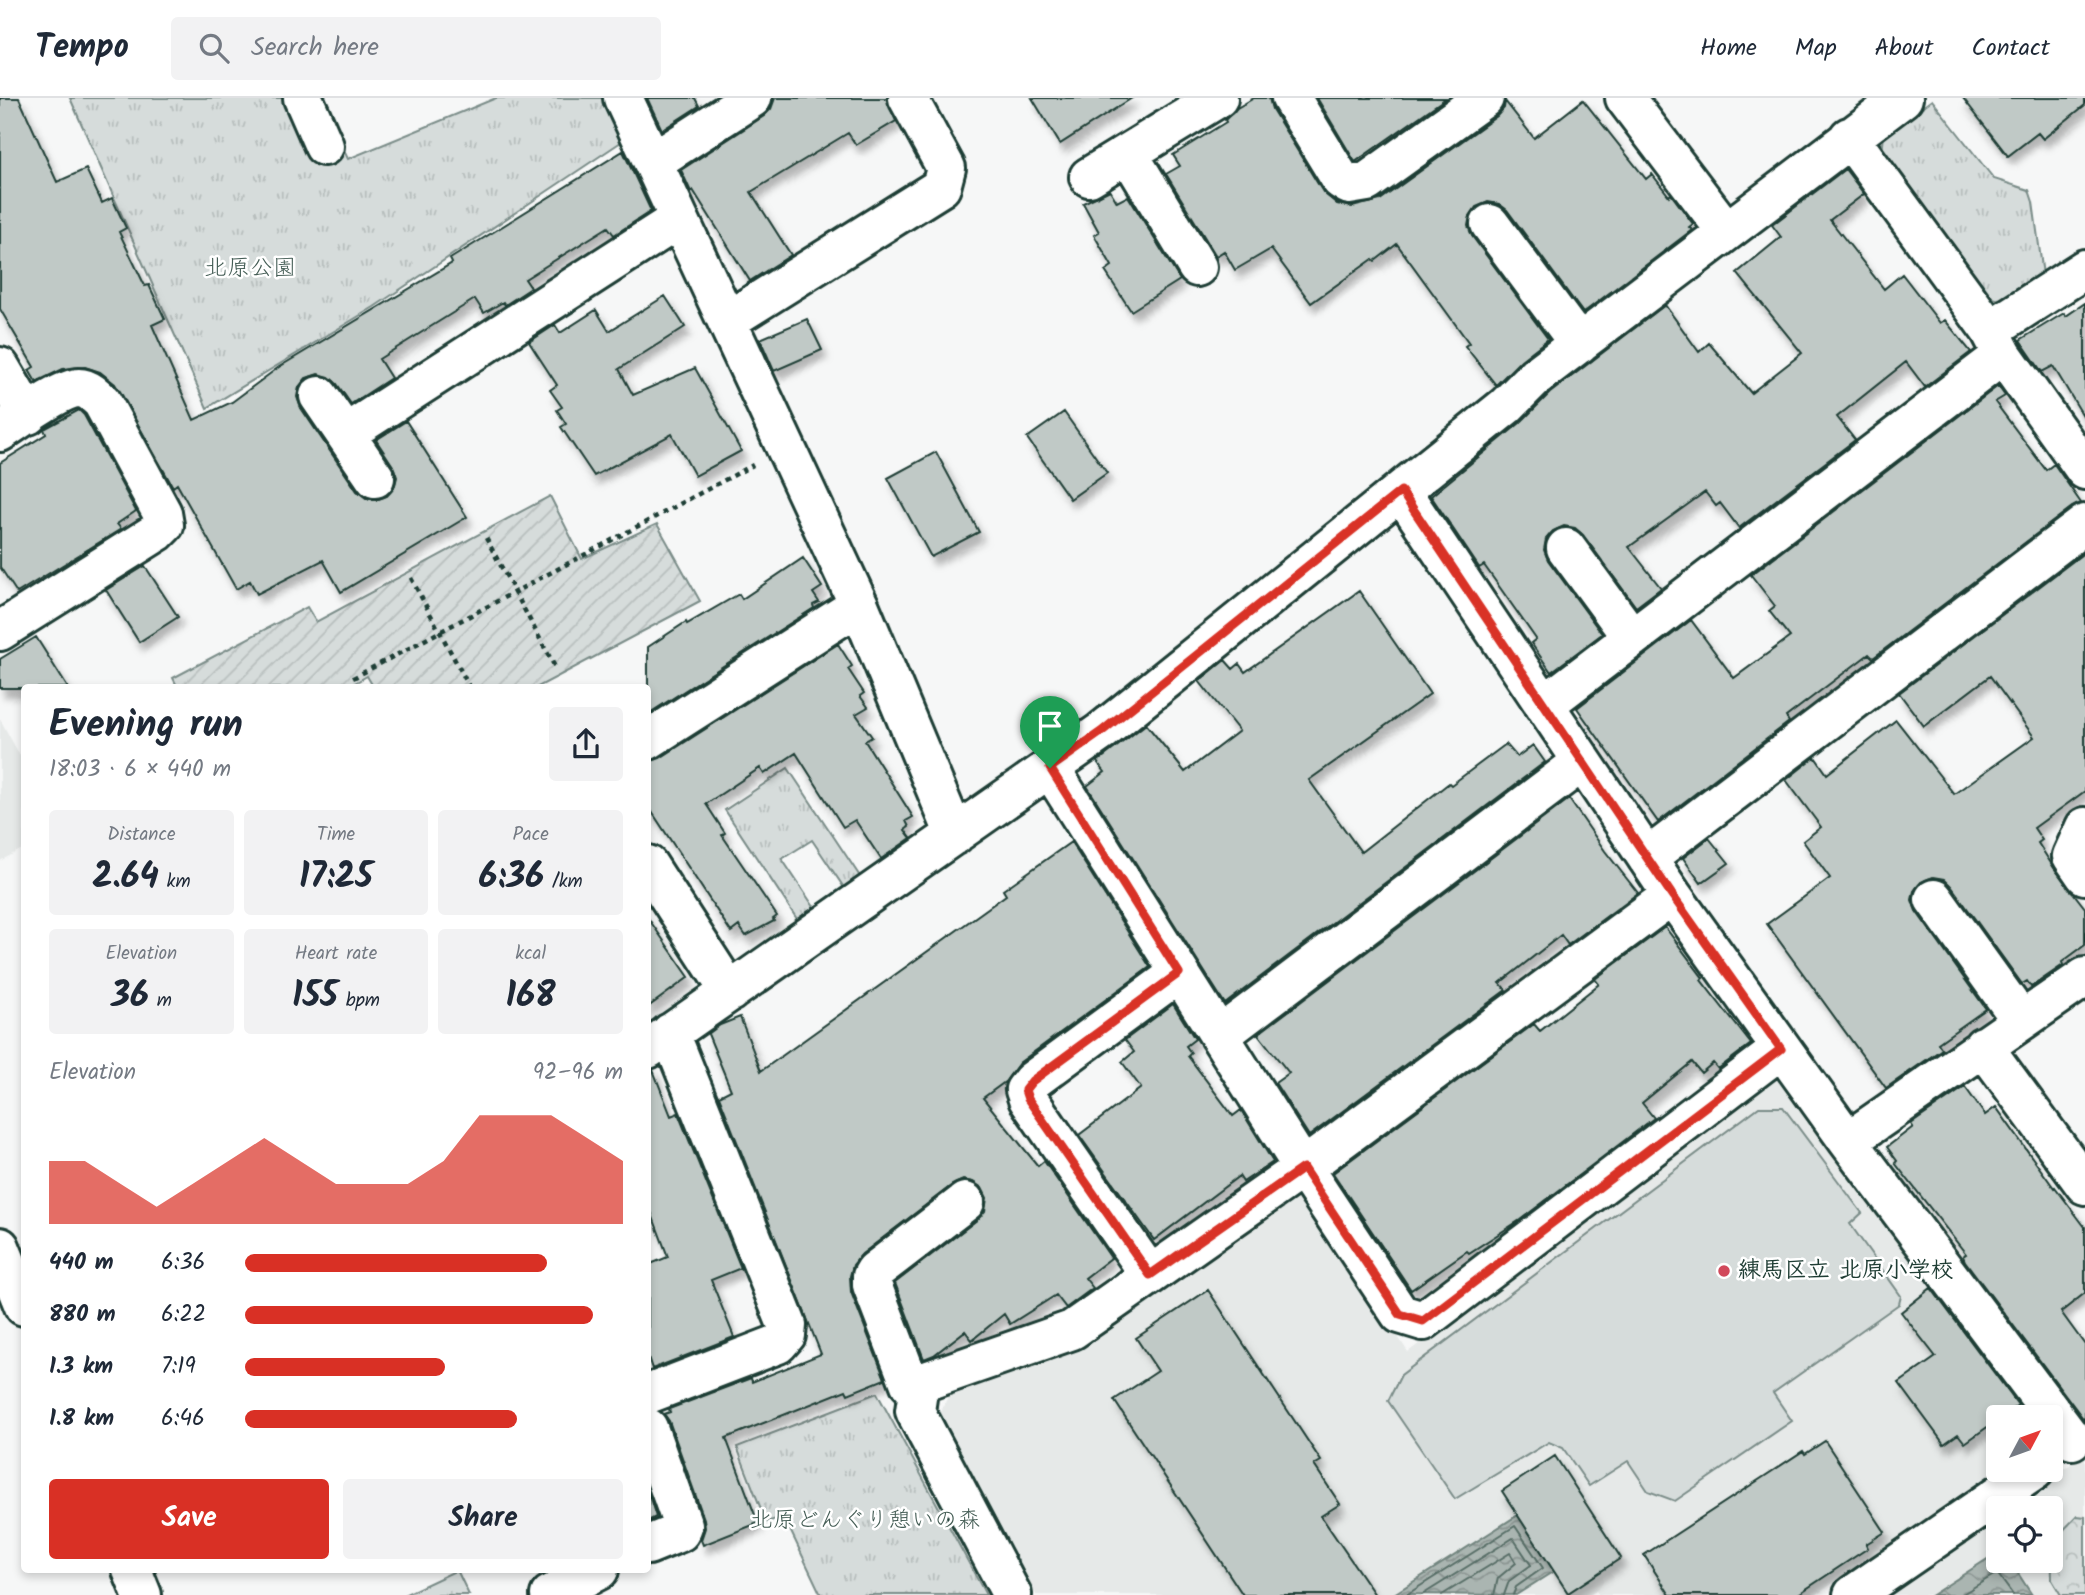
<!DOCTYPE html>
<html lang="en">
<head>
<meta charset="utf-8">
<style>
  :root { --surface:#fff; --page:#f2f2f3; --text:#1f2937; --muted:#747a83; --line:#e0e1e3; --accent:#d93025 }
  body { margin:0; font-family:Kalam,"Klee One",sans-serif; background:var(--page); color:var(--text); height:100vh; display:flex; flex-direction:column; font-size:26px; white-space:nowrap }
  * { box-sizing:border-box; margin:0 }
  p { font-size:23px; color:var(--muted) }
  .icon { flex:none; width:38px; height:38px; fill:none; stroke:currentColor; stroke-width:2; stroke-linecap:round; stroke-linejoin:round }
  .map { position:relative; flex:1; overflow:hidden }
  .sheet { position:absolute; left:21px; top:586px; width:630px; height:889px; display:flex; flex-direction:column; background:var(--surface); border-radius:7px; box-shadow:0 4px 10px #0003 }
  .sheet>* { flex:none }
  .needle { width:46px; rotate:49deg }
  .controls { position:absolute; left:1986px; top:1307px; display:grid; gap:14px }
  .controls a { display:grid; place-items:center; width:77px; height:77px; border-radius:7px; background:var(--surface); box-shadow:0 4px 10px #0003; font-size:35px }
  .pin { position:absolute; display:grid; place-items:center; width:60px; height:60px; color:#fff; margin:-72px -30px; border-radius:50% 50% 50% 0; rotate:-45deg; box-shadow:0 0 7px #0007 }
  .pin .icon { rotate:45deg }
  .round { display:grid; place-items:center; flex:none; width:74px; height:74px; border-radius:7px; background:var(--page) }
  .overview { display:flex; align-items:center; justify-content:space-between; height:119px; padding:0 28px }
  h1 { font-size:38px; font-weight:700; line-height:52px }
  .stats { display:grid; grid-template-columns:repeat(3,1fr); gap:10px; height:119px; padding:7px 28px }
  .stats div { display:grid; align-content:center; border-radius:7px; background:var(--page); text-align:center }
  .stats b { font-size:35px; font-weight:700 }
  .stats small { font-size:19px; font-weight:400 }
  .stats p { font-size:19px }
  .chart { height:196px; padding:14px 28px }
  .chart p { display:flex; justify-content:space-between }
  .chart svg { width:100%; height:126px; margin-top:7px; fill:var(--accent); opacity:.7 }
  .primary-button { display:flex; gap:14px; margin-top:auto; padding:14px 28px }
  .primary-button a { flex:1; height:80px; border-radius:7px; background:var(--accent); color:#fff; font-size:28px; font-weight:700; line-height:80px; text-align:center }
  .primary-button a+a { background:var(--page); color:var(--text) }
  ul { padding:0 28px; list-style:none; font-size:23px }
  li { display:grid; grid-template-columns:112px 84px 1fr; align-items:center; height:52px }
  li i { height:18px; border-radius:9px; background:var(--accent) }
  header { display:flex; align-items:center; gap:42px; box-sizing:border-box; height:98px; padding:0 35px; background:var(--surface); border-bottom:2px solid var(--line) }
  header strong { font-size:33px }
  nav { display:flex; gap:38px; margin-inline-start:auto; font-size:24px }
  .search { width:490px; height:63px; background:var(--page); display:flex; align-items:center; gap:18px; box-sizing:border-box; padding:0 24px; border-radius:7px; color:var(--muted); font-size:26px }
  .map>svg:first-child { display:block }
</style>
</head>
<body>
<header>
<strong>Tempo</strong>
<div class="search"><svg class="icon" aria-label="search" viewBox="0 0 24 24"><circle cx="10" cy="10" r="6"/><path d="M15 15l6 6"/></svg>Search here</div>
<nav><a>Home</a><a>Map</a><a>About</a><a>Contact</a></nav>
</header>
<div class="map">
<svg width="2085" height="1497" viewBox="0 0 2085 1497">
  <defs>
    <pattern id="grass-tufts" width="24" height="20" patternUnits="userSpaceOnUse" patternTransform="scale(1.75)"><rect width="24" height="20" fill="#d6dcdb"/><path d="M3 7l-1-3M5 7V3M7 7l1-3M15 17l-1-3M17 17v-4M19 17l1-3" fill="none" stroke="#b7bebd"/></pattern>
    <pattern id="forest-crowns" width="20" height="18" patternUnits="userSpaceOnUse" patternTransform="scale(1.75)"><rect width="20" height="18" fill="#d6dcdb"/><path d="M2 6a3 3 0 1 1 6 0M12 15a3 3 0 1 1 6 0" fill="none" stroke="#b7bebd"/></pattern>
    <pattern id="garden-furrows" width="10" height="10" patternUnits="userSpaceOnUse" patternTransform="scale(1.75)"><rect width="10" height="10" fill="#d6dcdb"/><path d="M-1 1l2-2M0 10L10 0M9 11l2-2" fill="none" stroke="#b7bebd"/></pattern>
    <pattern id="water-waves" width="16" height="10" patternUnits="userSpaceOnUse" patternTransform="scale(1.75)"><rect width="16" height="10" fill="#aab5b1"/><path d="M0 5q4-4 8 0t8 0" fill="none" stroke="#8a9491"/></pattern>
    <filter id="shadow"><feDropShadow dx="4.5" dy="8" stdDeviation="3.5" flood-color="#0004"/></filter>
  </defs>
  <rect width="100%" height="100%" fill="#f6f7f7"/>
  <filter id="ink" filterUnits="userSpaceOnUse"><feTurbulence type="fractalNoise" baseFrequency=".0143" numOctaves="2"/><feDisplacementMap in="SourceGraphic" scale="14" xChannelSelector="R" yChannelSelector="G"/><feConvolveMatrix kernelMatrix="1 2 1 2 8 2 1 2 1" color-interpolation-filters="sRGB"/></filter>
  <g filter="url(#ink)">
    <path fill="#e6e9e8" d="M 0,621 L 24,665 L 24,750 L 0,763 Z
      M 1773,980 L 1790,981 L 2036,1319 L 1998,1320 L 1998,1372 L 1816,1497 L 1599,1497 L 1596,1493 L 1590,1497 L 1036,1497 L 940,1316 L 950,1294 L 1291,1099 L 1309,1103 L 1408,1254 Z
      M 2083,1358 L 2085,1361 L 2085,1497 L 1880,1497 L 1998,1416 L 1998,1463 L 2051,1463 L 2051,1410 L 2006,1410 Z"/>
    <path fill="url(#grass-tufts)" stroke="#7a8c88" stroke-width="2" d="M 70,0 L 283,0 L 310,56 L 340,44 L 348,61 L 496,0 L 604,0 L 624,42 L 374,209 L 207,310 Z
      M 1932,2 L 1994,81 L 2029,92 L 2033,104 L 2044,184 L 2008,204 L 1985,198 L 1882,56 L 1884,37 Z
      M 788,670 L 861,780 L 845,791 L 812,742 L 782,761 L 816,812 L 799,824 L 725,712 Z
      M 877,1295 L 986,1497 L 821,1497 L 784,1419 L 766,1424 L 737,1349 Z
      M 457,1472 L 469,1497 L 404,1497 Z"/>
    <path fill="url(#forest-crowns)" stroke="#7a8c88" stroke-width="2" d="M 2077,1418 L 2085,1419 L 2085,1497 L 2061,1497 L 2052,1482 L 2051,1445 Z"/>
    <path fill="url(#garden-furrows)" stroke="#7a8c88" stroke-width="2" d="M 550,398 L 582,461 L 657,426 L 700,503 L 536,590 L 374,590 L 367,578 L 346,590 L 178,590 L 173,580 L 307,509 L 316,524 Z"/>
    <path fill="#d6dcdb" stroke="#7a8c88" stroke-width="2" d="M 1759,1009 L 1783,1009 L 1862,1115 L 1850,1126 L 1901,1198 L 1899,1206 L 1773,1295 L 1792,1323 L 1675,1403 L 1648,1393 L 1628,1363 L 1589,1388 L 1563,1350 L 1549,1344 L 1455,1401 L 1388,1303 L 1401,1277 Z"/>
    <path fill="url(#water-waves)" stroke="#72857f" stroke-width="2" d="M 1518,1417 L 1554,1473 L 1516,1497 L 1394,1496 Z
      M 1998,1454 L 1998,1463 L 2010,1463 L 2032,1497 L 1932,1497 Z"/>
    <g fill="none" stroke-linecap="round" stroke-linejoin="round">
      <path stroke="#576d66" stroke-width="2" d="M 1406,1497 L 1515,1428 L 1543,1470 L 1516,1489 L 1513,1497
        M 1422,1497 L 1513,1440 L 1531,1467 L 1509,1483 L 1504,1497
        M 1442,1497 L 1510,1455 L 1516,1465 L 1498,1480 L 1494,1497
        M 1961,1497 L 1997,1475 L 2013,1497"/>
    </g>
    <path fill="#c0c9c6" stroke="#1f3d34" stroke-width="2" filter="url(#shadow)" d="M 0,0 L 19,0 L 57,84 L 86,71 L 102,105 L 112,100 L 126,130 L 119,134 L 145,188 L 149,187 L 165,221 L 152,227 L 194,322 L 232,304 L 279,269 L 452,165 L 450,161 L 623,53 L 651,113 L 614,137 L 608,129 L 525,181 L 531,190 L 505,207 L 503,204 L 484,215 L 475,201 L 379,261 L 391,280 L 351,306 L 337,286 L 329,279 L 318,276 L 306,280 L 299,289 L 297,299 L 301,310 L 357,393 L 366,400 L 376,402 L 387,398 L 394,390 L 397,379 L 393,368 L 376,342 L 406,323 L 467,419 L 341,494 L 323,462 L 257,496 L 250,483 L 236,491 L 177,386 L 173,389 L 115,286 L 100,274 L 85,269 L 63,271 L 36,284 L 29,272 L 34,269 L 0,211 Z
      M 647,0 L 695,0 L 699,8 L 662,32 Z
      M 775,0 L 886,0 L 896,23 L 856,47 L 848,35 L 751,94 L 791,157 L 750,183 L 693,92 L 691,94 L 681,72 L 764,18 L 771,11 Z
      M 1032,0 L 1132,0 L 1060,46 Z
      M 1254,0 L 1269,0 L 1272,11 L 1323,94 L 1337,106 L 1352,109 L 1380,102 L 1497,18 L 1504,10 L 1505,3 L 1534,40 L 1583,2 L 1646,81 L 1652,76 L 1669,98 L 1671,96 L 1693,126 L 1689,129 L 1692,132 L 1583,215 L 1507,112 L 1499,106 L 1488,104 L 1476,109 L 1470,118 L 1468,128 L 1472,138 L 1548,241 L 1521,262 L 1496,287 L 1465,248 L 1469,245 L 1397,146 L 1375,163 L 1373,161 L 1311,205 L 1271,151 L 1235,172 L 1224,153 L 1216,158 L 1166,76 L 1180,68 L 1173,57 L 1226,24 L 1225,22 L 1237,10 Z
      M 1317,0 L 1446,0 L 1355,64 Z
      M 1963,0 L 2085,0 L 2085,7 L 2043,41 L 2038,35 L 2008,58 Z
      M 1845,71 L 1864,96 L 1830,122 L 1884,191 L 1902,176 L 1940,225 L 1945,222 L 1971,254 L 1925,289 L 1906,264 L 1837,319 L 1855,342 L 1739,430 L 1720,405 L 1716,408 L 1705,394 L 1629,449 L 1661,490 L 1636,509 L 1583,437 L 1575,430 L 1564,428 L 1553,433 L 1546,441 L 1544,452 L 1548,462 L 1602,536 L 1551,574 L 1531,545 L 1536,541 L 1484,467 L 1479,470 L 1478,468 L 1431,398 L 1520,325 L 1550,295 L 1665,207 L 1699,254 L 1709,245 L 1751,295 L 1802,255 L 1737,175 L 1781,139 L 1772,127 Z
      M 1110,92 L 1117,104 L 1128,98 L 1180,182 L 1131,213 L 1105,173 L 1112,168 L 1094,137 L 1099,134 L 1083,105 Z
      M 665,198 L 685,229 L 619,271 L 633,297 L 695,270 L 741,353 L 695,378 L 672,336 L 594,378 L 561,329 L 566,326 L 557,312 L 562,309 L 550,292 L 557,287 L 529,244 L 555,227 L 560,235 L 596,212 L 609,233 Z
      M 2085,205 L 2085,321 L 2053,268 L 2042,274 L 2020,242 L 2064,215 L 2066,218 Z
      M 807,221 L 822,252 L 774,273 L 760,241 Z
      M 1998,288 L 2005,298 L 1995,304 L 2046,372 L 2054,366 L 2081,405 L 2072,409 L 1873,560 L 1869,556 L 1786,619 L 1789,624 L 1658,724 L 1577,610 L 1691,522 L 1734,580 L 1790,539 L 1769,513 L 1775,508 L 1751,477 Z
      M 79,312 L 84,317 L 136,413 L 117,426 L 121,431 L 17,495 L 0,469 L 0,365 L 46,336 L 44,331 Z
      M 1064,314 L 1107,375 L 1070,401 L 1027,340 Z
      M 936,354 L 979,434 L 931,459 L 888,380 Z
      M 2085,454 L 2085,693 L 2034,730 L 2042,742 L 2038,745 L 2054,770 L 2085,810 L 2085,847 L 2062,864 L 2063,867 L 2031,889 L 2027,883 L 2022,886 L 1951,788 L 1944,781 L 1933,779 L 1921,784 L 1914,793 L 1912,802 L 1916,813 L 1986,911 L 1938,945 L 1942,951 L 1886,990 L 1767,826 L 1830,780 L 1803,743 L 1821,729 L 1786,682 L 1815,659 L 1827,676 L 1896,622 L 1954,696 L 2034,639 L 1990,578 L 1924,628 L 1899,595 Z
      M 803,460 L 822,489 L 813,495 L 819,504 L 813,507 L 814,510 L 648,616 L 648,549 L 686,524 L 687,526 L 739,496 L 742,501 Z
      M 145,468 L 178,519 L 139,544 L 106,492 Z
      M 1359,493 L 1430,596 L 1309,682 L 1361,754 L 1449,685 L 1451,687 L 1506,646 L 1517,659 L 1533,647 L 1545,664 L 1225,906 L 1087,688 L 1105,674 L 1097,664 L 1146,626 L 1185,674 L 1239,633 L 1199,583 L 1225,562 L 1233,571 L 1239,566 L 1245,574 Z
      M 36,539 L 68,590 L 0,590 L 0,561 Z
      M 838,546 L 852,568 L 848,571 L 864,595 L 860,598 L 868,609 L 856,616 L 872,639 L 865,643 L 913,719 L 906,723 L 909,729 L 905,732 L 911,740 L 881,761 L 855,722 L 843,729 L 796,655 L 764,676 L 760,670 L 706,706 L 725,735 L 722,737 L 777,818 L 773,821 L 774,823 L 746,838 L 739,828 L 731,834 L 648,708 L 648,664 L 660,660 Z
      M 1569,701 L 1605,753 L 1638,795 L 1568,847 L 1561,837 L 1500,885 L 1506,892 L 1309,1038 L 1275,985 L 1289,975 L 1258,936 Z
      M 1709,740 L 1729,765 L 1701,785 L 1683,760 Z
      M 1071,744 L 1150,869 L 1019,965 L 1006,983 L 983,1000 L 1038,1068 L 1044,1063 L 1111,1160 L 1085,1180 L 1093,1190 L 1066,1210 L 1056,1197 L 1010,1226 L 1004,1216 L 972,1242 L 965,1233 L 934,1257 L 924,1261 L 895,1185 L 978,1121 L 985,1113 L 987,1100 L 982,1090 L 973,1084 L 963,1082 L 952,1087 L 862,1156 L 853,1167 L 850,1178 L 851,1194 L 885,1281 L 848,1296 L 846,1292 L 726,1340 L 758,1425 L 703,1447 L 701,1442 L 705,1430 L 704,1421 L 669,1323 L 664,1316 L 670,1314 L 669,1311 L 751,1280 L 752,1284 L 821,1256 L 719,998 L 731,992 L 708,936 L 720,927 L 740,919 L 761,973 L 1006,797 L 1003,792 Z
      M 648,820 L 689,879 L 648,909 Z
      M 1665,829 L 1703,880 L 1701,882 L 1751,946 L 1718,971 L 1713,965 L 1701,975 L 1692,964 L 1642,1005 L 1654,1020 L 1520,1122 L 1469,1155 L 1467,1153 L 1411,1192 L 1333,1075 L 1534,926 L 1540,933 L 1599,886 L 1595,881 Z
      M 1173,906 L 1195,941 L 1186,948 L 1191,955 L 1188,958 L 1233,1018 L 1241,1012 L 1273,1064 L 1243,1084 L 1239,1078 L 1154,1142 L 1079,1037 L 1141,990 L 1122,964 L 1134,954 L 1125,942 Z
      M 648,972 L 653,972 L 671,1018 L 678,1015 L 741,1170 L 711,1182 L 734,1239 L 652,1271 L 648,1259 L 648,1167 L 668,1159 L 648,1106 Z
      M 1965,989 L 1985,1017 L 1996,1009 L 2054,1090 L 2055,1089 L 2085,1129 L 2085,1195 L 2061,1214 L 2085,1247 L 2085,1323 L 1965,1163 L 1963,1158 L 1966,1156 L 1895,1065 L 1897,1063 L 1887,1049 L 1913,1029 L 1911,1026 Z
      M 1931,1190 L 2018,1307 L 1965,1345 L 1958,1336 L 1944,1346 L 1899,1285 L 1936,1259 L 1901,1214 Z
      M 1208,1192 L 1321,1363 L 1314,1367 L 1340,1406 L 1321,1418 L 1375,1497 L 1243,1497 L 1114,1302 L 1158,1273 L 1136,1240 Z
      M 1825,1343 L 1885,1434 L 1866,1446 L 1868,1450 L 1797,1497 L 1670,1497 L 1644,1457 L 1803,1353 L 1805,1356 Z
      M 1555,1358 L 1621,1460 L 1568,1495 L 1502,1393 Z
      M 648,1394 L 656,1419 L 648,1423 Z"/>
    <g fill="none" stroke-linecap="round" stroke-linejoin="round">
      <g stroke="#1f3d34" stroke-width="44">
        <path id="minor" d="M 303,0 L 324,48
          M 623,0 L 859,507 L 955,737
          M 1291,0 L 1341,82 L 1349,87 L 1367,84 L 1484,0
          M 1625,0 L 1726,133
          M 1849,39 L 1990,232 L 2003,257 L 2085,372
          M 1128,55 L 1197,169
          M 653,64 L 752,0
          M 1089,79 L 1218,0
          M 1490,126 L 1579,246
          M 727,223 L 941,89 L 946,70 L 908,0
          M 1990,232 L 2085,171
          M 0,269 L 28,317
          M 319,298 L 345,336 L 679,121
          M 0,334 C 16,324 61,290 79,290 C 88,290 96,298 102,304 L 162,415 L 164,427 L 157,434 L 0,533
          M 345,336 L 375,380
          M 1401,393 L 1672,797 L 1848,1043 L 2072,1342
          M 1566,450 L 1632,540
          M 1544,607 L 2003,257
          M 648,642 L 859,507
          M 1050,670 L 1303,1070 L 1400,1216 L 1423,1223 L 1781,951
          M 2085,729 L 2072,758 L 2085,777
          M 1647,760 L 2085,426
          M 648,767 L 730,894
          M 1934,801 L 2021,922
          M 1219,938 L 1582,664
          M 1983,948 L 2085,1087
          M 648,951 L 1101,634 L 1506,308 L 1536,278 L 1903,0
          M 1848,1043 L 2085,879
          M 0,1149 L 24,1208
          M 1150,1177 L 1028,1001 L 1025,992 L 1032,983 L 1179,875
          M 918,1293 L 910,1286 L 872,1187 L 872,1178 L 875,1173 L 965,1104
          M 648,1296 L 778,1246 L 786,1237 L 787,1227 L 670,935
          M 648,1330 L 683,1428 L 680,1434 L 648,1447
          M 132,1472 L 142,1497
          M 550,1497 L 599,1472
          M 1012,1497 L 915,1313 L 918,1293 L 926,1283 L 1072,1232 L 1303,1070 L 1672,797
          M 1853,1497 L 2035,1372"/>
      </g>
      <path stroke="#1f3d34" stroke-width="4.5" stroke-dasharray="5 5" stroke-linecap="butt" d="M 486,440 L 555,569
        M 411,480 L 470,590
        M 353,580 L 753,367"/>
      <use href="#minor" stroke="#fff" stroke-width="38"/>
    </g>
  </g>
  <g fill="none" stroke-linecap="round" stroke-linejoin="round" filter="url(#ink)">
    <g stroke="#fff" stroke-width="14">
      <path id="route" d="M 1401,393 L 1672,797 L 1781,951 L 1423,1223 L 1400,1216 L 1303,1070 L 1150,1177 L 1028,1001 L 1025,992 L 1032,983 L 1179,875 L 1050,670 L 1101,634 Z"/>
    </g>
    <use href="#route" stroke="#d93025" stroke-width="9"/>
  </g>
  <circle fill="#d1495b" stroke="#fff" stroke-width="2.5" cx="1724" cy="1173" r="7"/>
  <g text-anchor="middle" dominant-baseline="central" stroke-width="5" stroke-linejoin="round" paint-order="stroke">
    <g font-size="23" fill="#445d55" stroke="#fff">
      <text x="250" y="171">北原公園</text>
      <text x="865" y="1423">北原どんぐり憩いの森</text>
    </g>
    <g font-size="23" font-weight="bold" fill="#1f3d34" stroke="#fff" text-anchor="start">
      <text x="1738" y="1173">練馬区立 北原小学校</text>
    </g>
  </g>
</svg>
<div class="controls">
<a><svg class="needle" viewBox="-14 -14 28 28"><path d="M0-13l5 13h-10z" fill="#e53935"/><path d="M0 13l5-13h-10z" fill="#747a83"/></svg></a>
<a><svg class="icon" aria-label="locate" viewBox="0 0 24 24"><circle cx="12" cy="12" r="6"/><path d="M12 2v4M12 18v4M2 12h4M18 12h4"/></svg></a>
</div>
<div class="pin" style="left:1050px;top:670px;background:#1e9e55"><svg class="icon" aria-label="arrive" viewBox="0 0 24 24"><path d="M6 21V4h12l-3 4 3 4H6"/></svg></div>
<section class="sheet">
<div class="overview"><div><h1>Evening run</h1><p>18:03 · 6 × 440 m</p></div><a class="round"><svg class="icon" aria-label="share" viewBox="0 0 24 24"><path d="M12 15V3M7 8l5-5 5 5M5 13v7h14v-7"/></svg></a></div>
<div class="stats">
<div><p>Distance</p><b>2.64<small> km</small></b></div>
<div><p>Time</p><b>17:25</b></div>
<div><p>Pace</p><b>6:36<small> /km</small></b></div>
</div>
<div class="stats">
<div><p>Elevation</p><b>36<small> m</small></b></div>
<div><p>Heart rate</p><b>155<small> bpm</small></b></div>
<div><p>kcal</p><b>168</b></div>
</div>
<div class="chart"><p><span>Elevation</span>92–96 m</p>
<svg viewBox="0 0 160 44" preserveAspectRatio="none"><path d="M0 44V22L10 22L20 30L30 38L40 30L50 22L60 14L70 22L80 30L90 30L100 30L110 22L120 6L130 6L140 6L150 14L160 22V44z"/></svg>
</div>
<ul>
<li><b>440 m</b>6:36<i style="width:80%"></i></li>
<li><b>880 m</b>6:22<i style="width:92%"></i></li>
<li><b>1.3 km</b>7:19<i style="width:53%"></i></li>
<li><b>1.8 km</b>6:46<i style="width:72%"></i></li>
</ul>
<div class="primary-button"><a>Save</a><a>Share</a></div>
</section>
</div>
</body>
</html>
